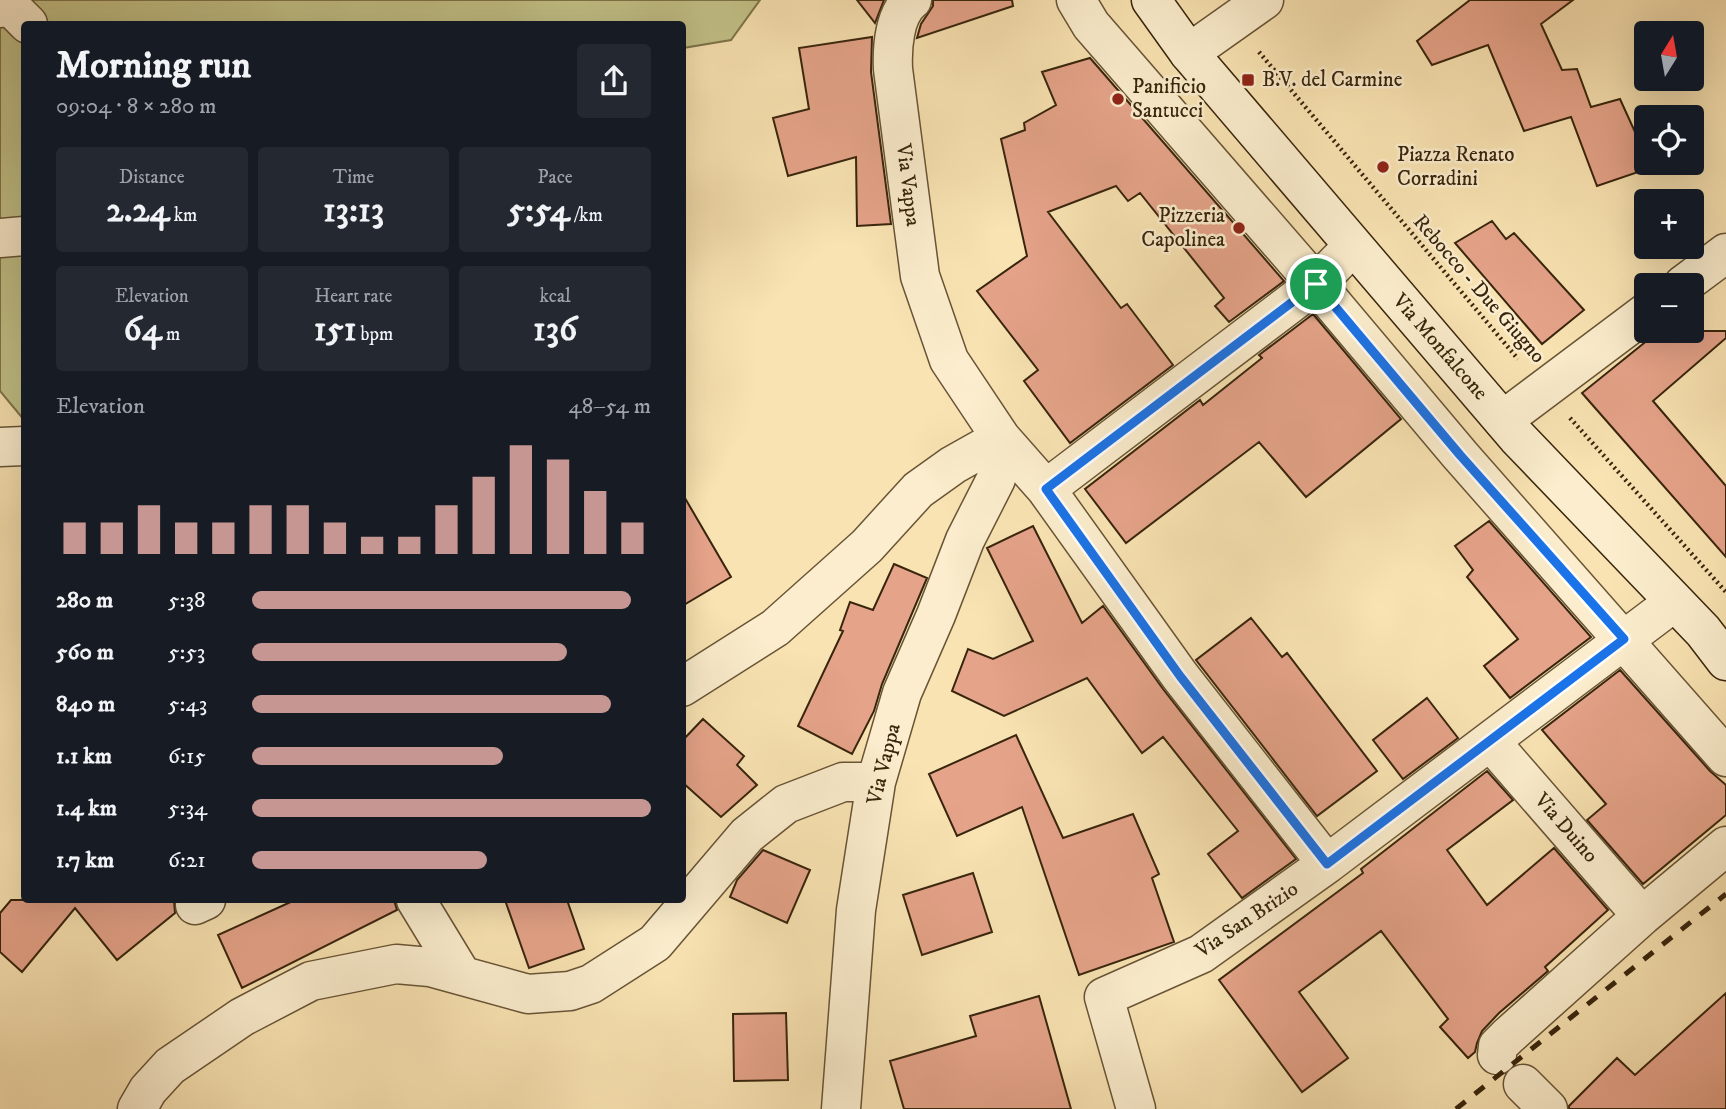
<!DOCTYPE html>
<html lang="en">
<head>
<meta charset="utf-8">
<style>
  :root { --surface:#171b24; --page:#242831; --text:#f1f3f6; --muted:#9ea1a6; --accent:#c59692 }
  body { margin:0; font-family:"IM FELL DW Pica",serif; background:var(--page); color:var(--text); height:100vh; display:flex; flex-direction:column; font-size:26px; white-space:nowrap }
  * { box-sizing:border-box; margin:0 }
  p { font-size:23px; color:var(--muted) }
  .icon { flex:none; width:38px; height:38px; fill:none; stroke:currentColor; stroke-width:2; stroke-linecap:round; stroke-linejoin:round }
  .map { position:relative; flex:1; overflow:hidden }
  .side { position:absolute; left:21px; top:21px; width:665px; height:882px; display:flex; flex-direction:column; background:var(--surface); border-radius:7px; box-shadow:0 7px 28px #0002 }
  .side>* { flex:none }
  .needle { width:46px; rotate:11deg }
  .fabs { position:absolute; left:1634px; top:21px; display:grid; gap:14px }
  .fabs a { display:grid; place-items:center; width:70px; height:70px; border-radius:7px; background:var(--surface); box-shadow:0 7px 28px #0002; font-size:35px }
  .pin { position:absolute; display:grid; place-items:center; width:60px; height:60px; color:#fff; margin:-30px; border:4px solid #fff; border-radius:50%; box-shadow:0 2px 7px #0007 }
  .round { display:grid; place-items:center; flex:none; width:74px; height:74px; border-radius:7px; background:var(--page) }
  .head { display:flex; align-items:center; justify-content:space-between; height:119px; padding:0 35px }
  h1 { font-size:38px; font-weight:800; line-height:52px }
  .stats { display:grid; grid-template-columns:repeat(3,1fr); gap:10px; height:119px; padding:7px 35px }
  .stats div { display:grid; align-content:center; border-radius:7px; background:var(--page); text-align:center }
  .stats b { font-size:35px; font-weight:800 }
  .stats small { font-size:19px; font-weight:400 }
  .stats p { font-size:19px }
  .chart { height:196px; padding:14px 35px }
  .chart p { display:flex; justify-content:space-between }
  .chart svg { width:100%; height:126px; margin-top:7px; stroke:var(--accent); stroke-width:6 }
  ul { padding:0 35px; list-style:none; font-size:23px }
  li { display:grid; grid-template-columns:112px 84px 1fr; align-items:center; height:52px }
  li i { height:18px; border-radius:9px; background:var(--accent) }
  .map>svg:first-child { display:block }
</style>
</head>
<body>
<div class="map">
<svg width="1726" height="1109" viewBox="0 0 1726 1109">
  <rect width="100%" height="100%" fill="#f9e3b2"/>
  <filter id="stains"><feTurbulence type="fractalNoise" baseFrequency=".00286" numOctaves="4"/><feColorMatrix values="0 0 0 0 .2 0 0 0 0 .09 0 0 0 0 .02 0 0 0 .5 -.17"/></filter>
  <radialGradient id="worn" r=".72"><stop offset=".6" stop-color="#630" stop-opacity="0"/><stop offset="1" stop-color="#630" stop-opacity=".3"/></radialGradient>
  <path fill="#c3c288" stroke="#7e744a" stroke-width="2" d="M 0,0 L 760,0 L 731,40 L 683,48 L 682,24 L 24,24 L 24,420 L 0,391 Z"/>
  <path fill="#e5a389" stroke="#38250d" stroke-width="2" d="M 857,0 L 884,0 L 875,23 Z
    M 933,0 L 1012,0 L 1013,6 L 917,38 L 921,24 L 933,6 Z
    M 1470,0 L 1573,0 L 1541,24 L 1562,70 L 1577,69 L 1591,107 L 1620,99 L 1635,132 L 1647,128 L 1647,163 L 1650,168 L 1597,186 L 1571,117 L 1524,131 L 1488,45 L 1432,65 L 1417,41 Z
    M 872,37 L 871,72 L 891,224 L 857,226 L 856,157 L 788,176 L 773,118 L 809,109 L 799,48 Z
    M 1090,58 L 1284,281 L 1229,322 L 1215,306 L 1224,298 L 1140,193 L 1128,201 L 1116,186 L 1048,212 L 1121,308 L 1127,304 L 1173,365 L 1070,443 L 1024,381 L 1038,370 L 977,291 L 1027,256 L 1001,139 L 1025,130 L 1024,123 L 1056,105 L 1042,72 Z
    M 1492,221 L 1506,239 L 1514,233 L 1584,310 L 1542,344 L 1455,243 Z
    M 1313,314 L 1401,419 L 1306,497 L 1259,442 L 1126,543 L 1085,489 L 1200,400 L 1203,405 L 1262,358 L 1259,355 Z
    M 1659,331 L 1726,331 L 1726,338 L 1653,401 L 1726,486 L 1726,557 L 1582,393 Z
    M 682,493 L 731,577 L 682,606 Z
    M 1489,521 L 1591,637 L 1510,698 L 1484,666 L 1518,639 L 1467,577 L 1473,570 L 1455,546 Z
    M 1033,526 L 1082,623 L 1103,606 L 1163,689 L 1296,859 L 1242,898 L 1208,854 L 1238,831 L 1163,737 L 1142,753 L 1087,678 L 1004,716 L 952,691 L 968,649 L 993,659 L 1033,641 L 987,548 Z
    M 894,564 L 927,578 L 882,684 L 874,711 L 852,754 L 798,726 L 843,631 L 840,630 L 850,602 L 873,610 Z
    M 1251,618 L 1282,657 L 1287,653 L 1377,771 L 1317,816 L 1196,660 Z
    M 1620,670 L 1710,771 L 1726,785 L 1726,815 L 1643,884 L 1587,820 L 1606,804 L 1542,730 Z
    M 1427,698 L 1458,738 L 1403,779 L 1373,740 Z
    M 703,719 L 744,756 L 737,765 L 757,785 L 721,817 L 682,782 L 682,741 Z
    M 1016,735 L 1063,838 L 1133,814 L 1159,874 L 1152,878 L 1174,942 L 1079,975 L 1022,807 L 957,836 L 929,774 Z
    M 1487,771 L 1513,800 L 1447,850 L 1487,905 L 1554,848 L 1608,910 L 1545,967 L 1548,971 L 1499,1013 L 1482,1031 L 1477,1043 L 1475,1052 L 1468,1058 L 1440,1027 L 1448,1019 L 1381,931 L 1299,992 L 1348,1058 L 1302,1092 L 1219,980 L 1363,873 L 1361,869 Z
    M 763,850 L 810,870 L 787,923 L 730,897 L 737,880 Z
    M 973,873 L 992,932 L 922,955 L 903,895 Z
    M 11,900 L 174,900 L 175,913 L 117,960 L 75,908 L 22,972 L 0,952 L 0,913 Z
    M 295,900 L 394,900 L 397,910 L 242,988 L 218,935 Z
    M 505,900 L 567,900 L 584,949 L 529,968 Z
    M 1726,993 L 1726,1109 L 1569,1109 L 1569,1106 L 1617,1058 L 1635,1075 Z
    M 1039,996 L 1071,1109 L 904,1109 L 890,1061 L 976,1036 L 970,1016 Z
    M 786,1013 L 788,1080 L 734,1081 L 733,1014 Z"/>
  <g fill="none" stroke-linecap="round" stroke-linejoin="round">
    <g stroke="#685436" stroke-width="41">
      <path id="minor" d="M 912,0 C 894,14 892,48 893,69 L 920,276 L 949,360 L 1001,438 L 1046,489 L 1180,676 L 1327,864
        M 1076,0 L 1091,25 L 1316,284 L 1460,455 L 1726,757
        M 0,8 L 9,5 L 28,24
        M 1189,53 L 1264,0
        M 0,238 L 24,236
        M 1683,285 L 1726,253
        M 1503,420 L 1647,312
        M 0,447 L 24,446
        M 1046,489 L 1316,284 L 1353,246
        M 682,687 L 775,628 L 867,546 L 918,490 L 953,465 L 1001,438
        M 1490,741 L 1642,916
        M 416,900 L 461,974
        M 195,905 L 206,900
        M 1497,1055 L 1498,1046 L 1508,1036 L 1642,916 L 1726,846
        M 1523,1084 L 1548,1109
        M 137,1109 L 148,1090 L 170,1066 L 242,1017 L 311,981 L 396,964 L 430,967 L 528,994 L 570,991 L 591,984 L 655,943 L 747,835 L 786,804 L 843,782 L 876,782
        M 841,1109 L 856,910 L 876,782 L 902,693 L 936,615 L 965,540 L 996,479 L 1001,438
        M 1136,1109 L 1104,997 L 1201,954 L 1327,864 L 1673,603"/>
    </g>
    <g stroke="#38250d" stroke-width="41">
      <path id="secondary" d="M 1151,0 L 1189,53 L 1517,437 L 1703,631 L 1726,661"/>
    </g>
    <path stroke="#38250d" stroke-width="4.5" stroke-dasharray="2 3.5" stroke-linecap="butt" d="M 1259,52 L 1518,359
      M 1570,418 L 1726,592"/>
    <use href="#minor" stroke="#fbedcd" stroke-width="38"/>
    <use href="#secondary" stroke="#fbedcd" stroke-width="38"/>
    <path stroke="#38250d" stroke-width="5" stroke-dasharray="12 12" stroke-linecap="butt" d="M 1456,1109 L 1726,894"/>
  </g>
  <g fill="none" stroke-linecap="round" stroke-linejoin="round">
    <g stroke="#fff" stroke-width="14">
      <path id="route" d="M 1316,284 L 1460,455 L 1624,639 L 1327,864 L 1180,676 L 1046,489 Z"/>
    </g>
    <use href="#route" stroke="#1a73e8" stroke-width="9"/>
  </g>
  <g fill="#8f2418" stroke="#fbedcd" stroke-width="2.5">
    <rect x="1241" y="73" width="14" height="14" rx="3.5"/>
    <circle cx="1118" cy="99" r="7"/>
    <circle cx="1383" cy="167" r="7"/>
    <circle cx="1239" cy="228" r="7"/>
  </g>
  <g text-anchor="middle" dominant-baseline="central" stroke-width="5" stroke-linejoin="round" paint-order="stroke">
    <g font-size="21" fill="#38250d" stroke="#fbedcd" text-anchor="start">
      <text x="1262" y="80">B.V. del Carmine</text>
      <text x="1132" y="87">Panificio<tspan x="1132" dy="24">Santucci</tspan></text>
      <text x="1397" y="155">Piazza Renato<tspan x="1397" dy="24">Corradini</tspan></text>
      <text x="1225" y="216" text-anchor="end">Pizzeria<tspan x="1225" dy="24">Capolinea</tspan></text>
    </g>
    <g font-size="21" fill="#38250d" stroke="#fbedcd">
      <text transform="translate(908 185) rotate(83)">Via Vappa</text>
      <text transform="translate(1479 289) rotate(49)">Rebocco - Due Giugno</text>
      <text transform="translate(1440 347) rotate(49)">Via Monfalcone</text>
      <text transform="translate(884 764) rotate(-76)">Via Vappa</text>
      <text transform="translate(1566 828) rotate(49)">Via Duino</text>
      <text transform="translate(1247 920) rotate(-34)">Via San Brizio</text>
    </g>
  </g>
  <rect width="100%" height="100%" filter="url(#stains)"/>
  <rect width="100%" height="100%" fill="url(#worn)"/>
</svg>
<div class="fabs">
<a><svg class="needle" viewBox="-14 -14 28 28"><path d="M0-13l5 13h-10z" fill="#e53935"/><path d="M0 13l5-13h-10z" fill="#9ea1a6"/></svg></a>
<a><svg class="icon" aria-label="locate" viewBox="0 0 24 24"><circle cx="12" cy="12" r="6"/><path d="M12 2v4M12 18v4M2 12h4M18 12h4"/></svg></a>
<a>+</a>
<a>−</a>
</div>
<div class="pin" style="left:1316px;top:284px;background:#1e9e55"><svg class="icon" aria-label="arrive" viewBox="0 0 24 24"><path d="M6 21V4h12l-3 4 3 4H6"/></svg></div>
<section class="side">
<div class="head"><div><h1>Morning run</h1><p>09:04 · 8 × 280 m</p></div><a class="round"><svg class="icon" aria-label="share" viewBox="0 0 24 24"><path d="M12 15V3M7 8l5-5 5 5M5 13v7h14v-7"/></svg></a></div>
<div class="stats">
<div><p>Distance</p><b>2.24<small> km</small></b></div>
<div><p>Time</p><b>13:13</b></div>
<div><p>Pace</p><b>5:54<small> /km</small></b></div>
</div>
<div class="stats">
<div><p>Elevation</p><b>64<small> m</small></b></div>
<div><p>Heart rate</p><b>151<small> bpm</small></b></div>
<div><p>kcal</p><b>136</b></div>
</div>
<div class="chart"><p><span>Elevation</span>48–54 m</p>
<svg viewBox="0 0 160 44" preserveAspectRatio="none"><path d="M5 44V33M15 44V33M25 44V27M35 44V33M45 44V33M55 44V27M65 44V27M75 44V33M85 44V38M95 44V38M105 44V27M115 44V17M125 44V6M135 44V11M145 44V22M155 44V33"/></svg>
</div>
<ul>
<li><b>280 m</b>5:38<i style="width:95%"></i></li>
<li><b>560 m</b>5:53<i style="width:79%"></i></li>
<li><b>840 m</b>5:43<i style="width:90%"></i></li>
<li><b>1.1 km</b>6:15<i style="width:63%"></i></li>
<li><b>1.4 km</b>5:34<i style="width:100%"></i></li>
<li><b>1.7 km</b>6:21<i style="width:59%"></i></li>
</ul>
</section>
</div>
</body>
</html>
